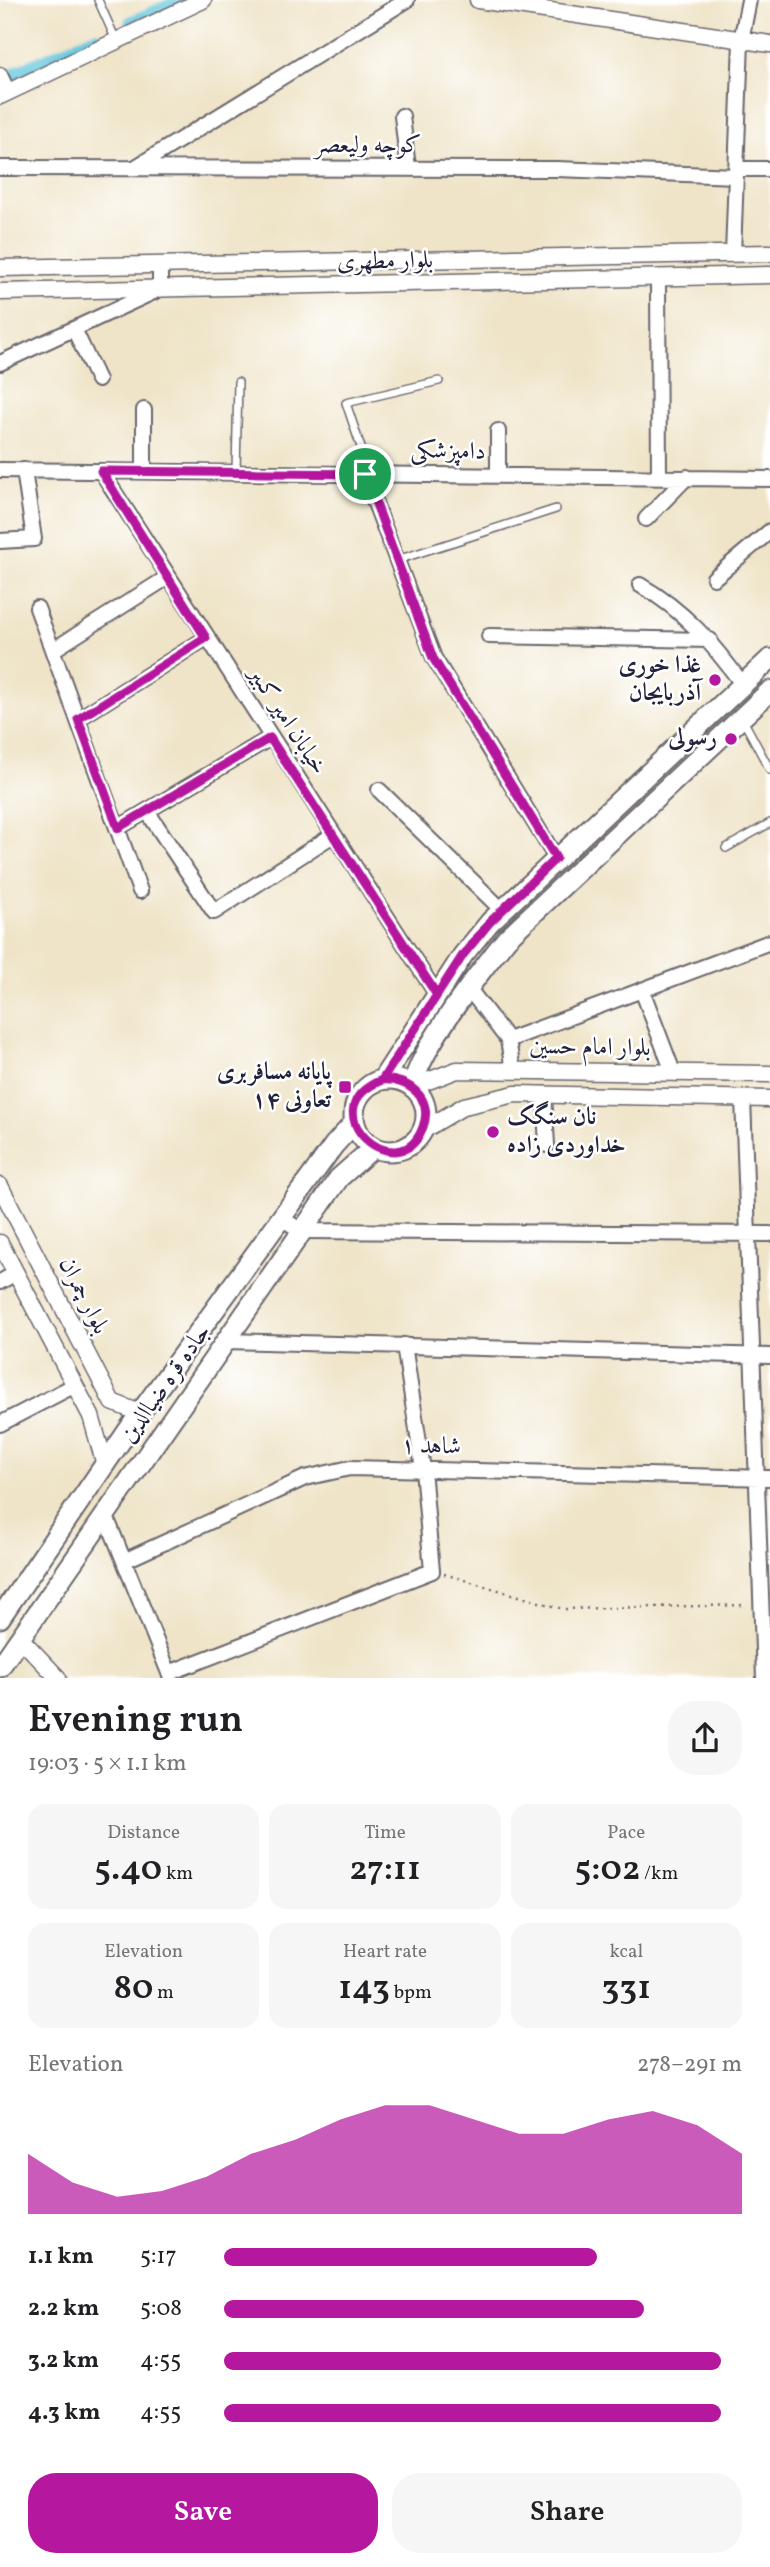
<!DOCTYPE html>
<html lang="en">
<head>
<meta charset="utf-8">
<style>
  :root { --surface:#fff; --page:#f6f6f6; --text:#202124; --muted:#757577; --accent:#b5179e }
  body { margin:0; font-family:Vollkorn,Amiri,serif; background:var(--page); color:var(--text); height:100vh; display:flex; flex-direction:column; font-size:26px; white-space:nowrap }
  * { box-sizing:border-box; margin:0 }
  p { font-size:23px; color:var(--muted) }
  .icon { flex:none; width:38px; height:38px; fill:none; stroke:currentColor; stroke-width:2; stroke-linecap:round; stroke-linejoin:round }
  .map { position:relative; height:1678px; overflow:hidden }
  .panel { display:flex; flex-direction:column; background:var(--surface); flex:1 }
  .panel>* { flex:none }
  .pin { position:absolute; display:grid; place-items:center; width:60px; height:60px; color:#fff; margin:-30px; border:4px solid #fff; border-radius:50%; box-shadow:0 2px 7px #0007 }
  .round { display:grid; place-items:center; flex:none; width:74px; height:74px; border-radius:28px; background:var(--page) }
  .headline { display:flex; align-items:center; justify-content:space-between; height:119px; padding:0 28px }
  h1 { font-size:38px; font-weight:600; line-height:52px }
  .figures { display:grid; grid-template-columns:repeat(3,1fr); gap:10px; height:119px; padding:7px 28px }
  .figures div { display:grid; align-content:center; border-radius:18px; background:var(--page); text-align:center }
  .figures b { font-size:35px; font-weight:600 }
  .figures small { font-size:19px; font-weight:400 }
  .figures p { font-size:19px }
  .chart { height:196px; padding:14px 28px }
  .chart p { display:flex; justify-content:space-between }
  .chart svg { width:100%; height:126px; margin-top:7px; fill:var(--accent); opacity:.7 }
  .button { display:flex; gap:14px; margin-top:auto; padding:14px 28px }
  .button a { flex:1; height:80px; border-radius:28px; background:var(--accent); color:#fff; font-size:28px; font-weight:600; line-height:80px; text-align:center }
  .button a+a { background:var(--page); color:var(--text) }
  ul { padding:0 28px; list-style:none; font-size:23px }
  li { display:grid; grid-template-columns:112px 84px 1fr; align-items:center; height:52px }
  li i { height:18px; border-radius:9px; background:var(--accent) }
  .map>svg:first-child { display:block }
</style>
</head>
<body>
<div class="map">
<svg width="770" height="1678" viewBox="0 0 770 1678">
  <rect width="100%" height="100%" fill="#fff"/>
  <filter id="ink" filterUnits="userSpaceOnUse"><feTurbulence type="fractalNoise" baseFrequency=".0143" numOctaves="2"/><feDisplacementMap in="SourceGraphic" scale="14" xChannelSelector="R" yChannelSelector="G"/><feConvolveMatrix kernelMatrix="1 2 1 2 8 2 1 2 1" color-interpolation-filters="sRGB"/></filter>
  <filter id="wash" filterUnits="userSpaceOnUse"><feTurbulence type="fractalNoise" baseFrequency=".00686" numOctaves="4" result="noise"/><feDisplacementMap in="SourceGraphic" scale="28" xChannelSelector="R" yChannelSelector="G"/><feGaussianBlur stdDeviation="1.57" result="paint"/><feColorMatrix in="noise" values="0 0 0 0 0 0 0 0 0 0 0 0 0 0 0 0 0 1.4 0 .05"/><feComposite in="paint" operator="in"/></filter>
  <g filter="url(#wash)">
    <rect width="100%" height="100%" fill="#efe4c8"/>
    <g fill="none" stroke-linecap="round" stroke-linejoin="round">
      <path stroke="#5ec5db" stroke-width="14" d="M 131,23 L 183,0
        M 0,80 L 96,38"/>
    </g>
  </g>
  <g filter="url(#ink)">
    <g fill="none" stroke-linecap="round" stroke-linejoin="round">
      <g stroke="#6a666c" stroke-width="10">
        <path id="service" d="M 98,0 L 116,40
          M 236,472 L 238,382
          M 370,474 L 346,403 L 439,381
          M 397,560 L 556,509
          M 742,718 L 770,770
          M 726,848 L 770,823"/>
      </g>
      <g stroke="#6a666c" stroke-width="18">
        <path id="minor" d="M 0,75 L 8,92
          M 402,116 L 408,168
          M 136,167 L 407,0
          M 0,168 L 557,169 L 736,176
          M 737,169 L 770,169
          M 733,254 L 741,41 L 749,0
          M 658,278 L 659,477
          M 74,329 L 98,380
          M 0,363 L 160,289 L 160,265
          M 144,410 L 144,471
          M 498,431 L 498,475
          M 0,470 L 770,479
          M 101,471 L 437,995
          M 364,474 L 434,658 L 556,858
          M 646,519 L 687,477
          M 0,541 L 34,539 L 24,470
          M 714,578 L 770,531
          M 640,585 C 684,610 713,644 743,685
          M 37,608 L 140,891
          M 489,636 L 710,640
          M 53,650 L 168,577
          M 78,719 L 206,638
          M 379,790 L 502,910
          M 147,811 L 214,912 L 333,835
          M 118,828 L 270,738
          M 469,989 L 508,1040 L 642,990
          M 508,1040 L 513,1070
          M 673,1072 L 642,990 L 770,942
          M 544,1094 L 547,1145
          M 743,1098 L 764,1678
          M 281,1218 L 302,1231 L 770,1234
          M 0,1282 L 16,1273
          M 226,1341 L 770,1356
          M 0,1424 L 75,1385
          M 105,1514 L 171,1678
          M 124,1561 L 305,1478 L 350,1468 L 770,1478
          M 169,1673 L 432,1571 L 423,1469 L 404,1345"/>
      </g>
      <g stroke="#6a666c" stroke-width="19">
        <path id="tertiary" d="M 478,0 L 770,44
          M 0,96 L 203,0
          M 0,268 L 770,253
          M 0,292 L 770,275
          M 412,1087 L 457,1070 L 770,1074
          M 422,1131 L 464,1106 L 515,1094 L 770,1099
          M 0,1186 L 112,1402 L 140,1413
          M 0,1243 L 91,1416 L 105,1465
          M 20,1638 L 58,1678"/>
      </g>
      <g stroke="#6a666c" stroke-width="23">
        <path id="secondary" d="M354 1115a36 36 0 1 1 72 0a36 36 0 1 1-72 0Z
          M 382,1080 L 463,955 L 490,922 L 770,659
          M 412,1087 C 422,1045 479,973 507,938 L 770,691
          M 0,1618 L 140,1413 L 334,1145 L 354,1123
          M 0,1667 L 339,1178 L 374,1147"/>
      </g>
      <path stroke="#6a666c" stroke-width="2.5" stroke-dasharray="2 5" stroke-linecap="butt" d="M 444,1574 L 563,1609 L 747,1605"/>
      <use href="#service" stroke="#fff" stroke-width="7"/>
      <use href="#minor" stroke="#fff" stroke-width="14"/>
      <use href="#tertiary" stroke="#fff" stroke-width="16"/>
      <use href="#secondary" stroke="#fff" stroke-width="19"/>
    </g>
  </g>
  <g fill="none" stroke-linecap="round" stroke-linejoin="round" filter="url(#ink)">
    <g stroke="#fff" stroke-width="14">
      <path id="route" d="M 365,474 L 101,471 L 206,638 L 78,719 L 118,828 L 270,738 L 437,995 L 382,1080 C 408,1078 434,1098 423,1127 C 400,1191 307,1110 382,1080 L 463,955 L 490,922 L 556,858 L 433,658 L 365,474"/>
    </g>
    <use href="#route" stroke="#b5179e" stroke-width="9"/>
  </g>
  <g fill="#b5179e" stroke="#fff" stroke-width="2.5">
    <circle cx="715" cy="680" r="7"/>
    <circle cx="731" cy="739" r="7"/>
    <rect x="338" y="1080" width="14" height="14" rx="3.5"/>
    <circle cx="493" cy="1132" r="7"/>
  </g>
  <g text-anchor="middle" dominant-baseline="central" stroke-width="5" stroke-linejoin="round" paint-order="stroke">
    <g font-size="24" fill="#22223b" stroke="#fff">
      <text x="368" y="146">کوچه ولیعصر</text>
      <text transform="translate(385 262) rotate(-1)">بلوار مطهری</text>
      <text transform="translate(448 452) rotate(1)">دامپزشکی</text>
      <text transform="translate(287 721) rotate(57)">خیابان امیر کبیر</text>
      <text transform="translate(590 1048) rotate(1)">بلوار امام حسین</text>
      <text transform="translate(83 1296) rotate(63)">بلوار چمران</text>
      <text transform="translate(166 1384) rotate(-55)">جاده قره ضیاالدین</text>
      <text transform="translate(431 1447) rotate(1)">شاهد ۱</text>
    </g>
    <g font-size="24" font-weight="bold" fill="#22223b" stroke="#fff" text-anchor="end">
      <text x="701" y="666">غذا خوری<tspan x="701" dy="28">آذربایجان</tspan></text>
      <text x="717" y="739">رسولی</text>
      <text x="331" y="1073">پایانه مسافربری<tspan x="331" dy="28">تعاونی ۱۴</tspan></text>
      <text x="507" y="1118" text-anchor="start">نان سنگک<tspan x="507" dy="28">خداوردی زاده</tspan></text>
    </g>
  </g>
</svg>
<div class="pin" style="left:365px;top:474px;background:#1e9e55"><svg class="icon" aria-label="arrive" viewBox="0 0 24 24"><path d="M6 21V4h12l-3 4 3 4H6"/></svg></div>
</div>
<section class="panel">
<div class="headline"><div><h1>Evening run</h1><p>19:03 · 5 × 1.1 km</p></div><a class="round"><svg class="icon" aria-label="share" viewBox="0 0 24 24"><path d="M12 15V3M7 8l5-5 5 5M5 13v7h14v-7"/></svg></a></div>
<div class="figures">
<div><p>Distance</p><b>5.40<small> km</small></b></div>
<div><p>Time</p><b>27:11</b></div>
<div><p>Pace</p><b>5:02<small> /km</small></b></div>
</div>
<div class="figures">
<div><p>Elevation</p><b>80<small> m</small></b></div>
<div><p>Heart rate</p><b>143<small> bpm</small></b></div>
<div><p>kcal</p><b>331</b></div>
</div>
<div class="chart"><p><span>Elevation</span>278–291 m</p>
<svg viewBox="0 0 160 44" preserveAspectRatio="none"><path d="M0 44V23L10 33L20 38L30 36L40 31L50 23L60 18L70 11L80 6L90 6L100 11L110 16L120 16L130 11L140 8L150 13L160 23V44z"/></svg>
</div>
<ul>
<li><b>1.1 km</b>5:17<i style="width:72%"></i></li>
<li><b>2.2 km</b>5:08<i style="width:81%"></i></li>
<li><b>3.2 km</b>4:55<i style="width:96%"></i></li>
<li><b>4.3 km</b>4:55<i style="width:96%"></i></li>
</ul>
<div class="button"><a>Save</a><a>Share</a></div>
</section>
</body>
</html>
